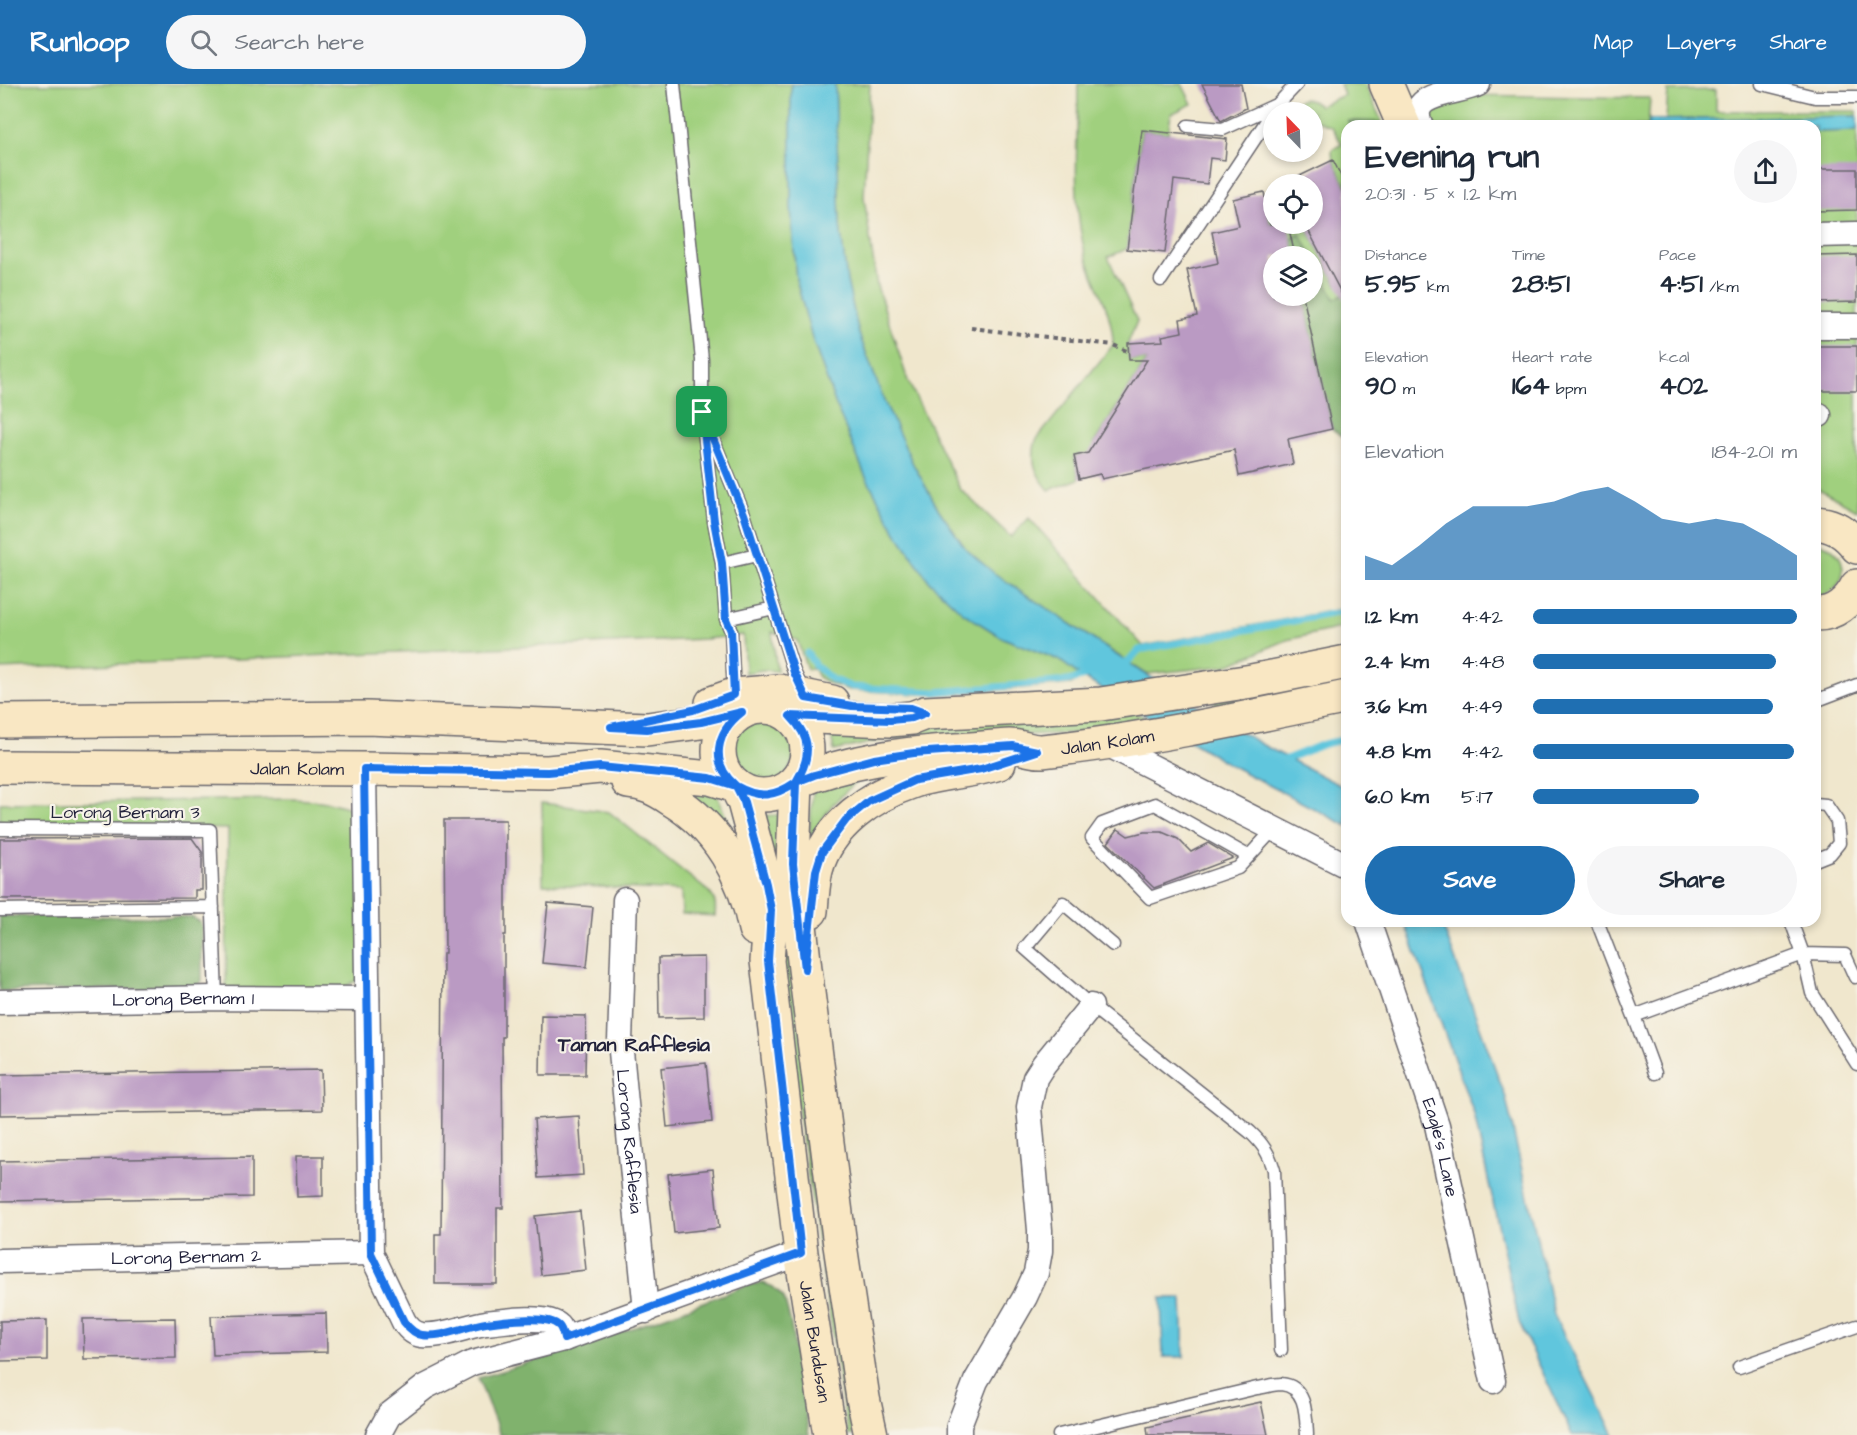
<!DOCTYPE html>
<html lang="en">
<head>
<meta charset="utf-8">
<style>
  :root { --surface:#fff; --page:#f6f6f7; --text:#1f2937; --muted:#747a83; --accent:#1f6fb2 }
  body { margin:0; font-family:"Architects Daughter",sans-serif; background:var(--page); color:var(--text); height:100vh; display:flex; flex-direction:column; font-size:22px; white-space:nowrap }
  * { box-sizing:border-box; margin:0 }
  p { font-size:20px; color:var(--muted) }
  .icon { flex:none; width:33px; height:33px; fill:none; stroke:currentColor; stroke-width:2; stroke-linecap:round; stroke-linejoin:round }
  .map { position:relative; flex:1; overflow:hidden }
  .panel { position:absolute; left:1341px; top:36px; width:480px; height:807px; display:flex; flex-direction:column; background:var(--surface); border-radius:18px; box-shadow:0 3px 9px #0003 }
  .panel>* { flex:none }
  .needle { width:39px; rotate:337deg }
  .tools { position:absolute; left:1263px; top:18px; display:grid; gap:12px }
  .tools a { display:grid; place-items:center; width:60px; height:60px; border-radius:50%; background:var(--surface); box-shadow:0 3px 9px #0003; font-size:30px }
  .pin { position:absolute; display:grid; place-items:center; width:51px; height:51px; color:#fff; margin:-26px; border-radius:12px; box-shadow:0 3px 9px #0006 }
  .round { display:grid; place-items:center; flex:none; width:63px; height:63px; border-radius:32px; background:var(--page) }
  .headline { display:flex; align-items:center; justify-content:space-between; height:102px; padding:0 24px }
  h1 { font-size:33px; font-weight:700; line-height:45px }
  .figures { display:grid; grid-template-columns:repeat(3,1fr); gap:9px; height:102px; padding:6px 24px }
  .figures div { display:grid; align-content:center }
  .figures b { font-size:26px; font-weight:700 }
  .figures small { font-size:16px; font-weight:400 }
  .figures p { font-size:16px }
  .chart { height:168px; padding:12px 24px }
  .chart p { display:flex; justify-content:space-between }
  .chart svg { width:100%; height:108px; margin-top:6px; fill:var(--accent); opacity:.7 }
  .cta { display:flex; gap:12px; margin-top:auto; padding:12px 24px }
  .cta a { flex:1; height:69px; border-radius:36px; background:var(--accent); color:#fff; font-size:24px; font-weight:700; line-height:69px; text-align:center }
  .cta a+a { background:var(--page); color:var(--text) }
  ul { padding:0 24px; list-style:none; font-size:20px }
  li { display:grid; grid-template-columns:96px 72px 1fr; align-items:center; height:45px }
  li i { height:15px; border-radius:8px; background:var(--accent) }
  header { display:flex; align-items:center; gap:36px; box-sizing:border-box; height:84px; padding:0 30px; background:var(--accent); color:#fff }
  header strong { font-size:28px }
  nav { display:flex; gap:33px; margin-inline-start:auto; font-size:21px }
  .search { width:420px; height:54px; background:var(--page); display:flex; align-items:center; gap:15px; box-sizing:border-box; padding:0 21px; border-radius:33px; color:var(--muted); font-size:22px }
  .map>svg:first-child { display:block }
</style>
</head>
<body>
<header>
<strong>Runloop</strong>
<div class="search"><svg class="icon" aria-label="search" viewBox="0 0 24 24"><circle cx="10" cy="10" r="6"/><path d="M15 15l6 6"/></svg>Search here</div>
<nav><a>Map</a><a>Layers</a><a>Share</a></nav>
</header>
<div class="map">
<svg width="1857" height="1351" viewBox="0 0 1857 1351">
  <rect width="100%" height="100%" fill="#f7f3e8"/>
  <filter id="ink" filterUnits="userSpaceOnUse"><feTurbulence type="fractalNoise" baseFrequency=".0167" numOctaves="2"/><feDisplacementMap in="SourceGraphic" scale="12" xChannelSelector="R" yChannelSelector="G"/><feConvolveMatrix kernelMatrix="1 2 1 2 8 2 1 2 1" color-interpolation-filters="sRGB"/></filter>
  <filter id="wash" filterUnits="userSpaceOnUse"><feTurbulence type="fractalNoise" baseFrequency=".008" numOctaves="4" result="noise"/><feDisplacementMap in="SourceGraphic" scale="24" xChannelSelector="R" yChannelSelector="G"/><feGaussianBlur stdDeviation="1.35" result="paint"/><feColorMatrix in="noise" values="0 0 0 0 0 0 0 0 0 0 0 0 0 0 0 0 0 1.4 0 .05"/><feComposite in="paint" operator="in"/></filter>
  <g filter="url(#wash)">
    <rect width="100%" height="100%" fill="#f0e7cd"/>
    <path fill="#a0d07e" stroke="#61795c" stroke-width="1.5" d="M 0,0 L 791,0 L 791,123 L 796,195 L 812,254 L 836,321 L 865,391 L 896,448 L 929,497 L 963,529 L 1003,554 L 1059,576 L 1082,593 L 1071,600 L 936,611 L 849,606 L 828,599 L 818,593 L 813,584 L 807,585 L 797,556 L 772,548 L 777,587 L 762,586 L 745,589 L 743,551 L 705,555 L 0,585 Z
      M 835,0 L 870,0 L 864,113 L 877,202 L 908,297 L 960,405 L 1011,453 L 1029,434 L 1143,562 L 1347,524 L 1347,539 L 1344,543 L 1287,556 L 1225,582 L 1146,590 L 993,489 L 966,465 L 939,426 L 913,380 L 884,317 L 859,250 L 847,197 L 840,141 Z
      M 1078,0 L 1182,0 L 1192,20 L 1171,30 L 1168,49 L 1142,46 L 1127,165 L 1108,173 L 1137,237 L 1128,259 L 1129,276 L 1147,276 L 1094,359 L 1096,368 L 1074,372 L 1079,395 L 1049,406 C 1035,390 1030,377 1036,356 L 1113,261 C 1113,223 1090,195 1083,160 C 1072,110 1078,51 1078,0 Z
      M 1340,0 L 1365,0 L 1382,38 L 1348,37 L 1350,42 L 1347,42 L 1347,104 L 1333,76 L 1332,66 L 1342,60 L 1332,43 L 1313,35 L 1312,28 L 1297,28 L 1288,25 C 1298,14 1308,11 1319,22 L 1344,11 Z
      M 1716,6 L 1716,27 L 1857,27 L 1857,32 L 1666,36 L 1668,7 Z
      M 1464,11 L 1650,14 L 1648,42 L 1434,42 L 1426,25 Z
      M 1857,47 L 1857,426 L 1815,403 L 1815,48 Z
      M 1273,115 L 1274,140 L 1305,140 L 1337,201 L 1347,196 L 1347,209 L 1335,215 L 1300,150 L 1291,156 L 1274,160 L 1266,120 Z
      M 1815,458 C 1852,464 1852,507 1816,513 Z
      M 1347,591 L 1347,600 L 1217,627 L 1214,616 Z
      M 1134,628 L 1152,638 L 1076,649 L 887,655 L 834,667 L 829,639 Z
      M728 668a33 33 0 1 1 66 0a33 33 0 1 1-66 0Z
      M 864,690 L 832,721 L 809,755 L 813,705 Z
      M 675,697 L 716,708 L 731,747 Z
      M 290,715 C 320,716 339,718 366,731 L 361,894 L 343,904 L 226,906 L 228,745 L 0,740 L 0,719 Z
      M 542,719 L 609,728 L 709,808 C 716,816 716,822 715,832 L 682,830 L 681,807 L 543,800 Z
      M 782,731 L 813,1070 L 853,1351 L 848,1351 L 753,732 Z"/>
    <path fill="#80b26d" stroke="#516a54" stroke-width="1.5" d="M 1348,37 L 1382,38 L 1384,42 L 1350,42 Z
      M 1300,150 L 1312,172 L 1295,172 L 1291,156 Z
      M 1312,173 L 1335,215 L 1347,209 L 1347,355 L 1332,345 L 1303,212 L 1312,212 Z
      M 0,832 L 192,833 L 200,838 L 202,843 L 202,897 L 194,904 L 0,907 Z
      M 763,1199 L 773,1203 L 784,1214 L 790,1236 L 809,1351 L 500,1351 L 478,1294 C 571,1267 657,1237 747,1201 Z"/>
    <path fill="#60c6dd" stroke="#41748c" stroke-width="1.5" d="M 791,0 L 835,0 L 840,141 L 847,197 L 859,250 L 884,317 L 913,380 L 939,426 L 966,465 L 994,489 L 1139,586 L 1261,660 L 1347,705 L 1347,742 L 1232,682 L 1082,593 L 1059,576 L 1003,554 L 963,529 L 929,497 L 896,448 L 865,391 L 836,321 L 812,254 L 796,195 L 791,123 Z
      M 1857,32 L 1857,47 L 1815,48 L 1815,42 L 1648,42 L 1649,36 Z
      M 1404,837 L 1441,837 L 1506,1014 L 1554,1231 L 1614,1351 L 1572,1351 L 1519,1238 L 1474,1030 Z
      M 1161,1214 L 1182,1214 L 1184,1273 L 1163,1273 Z"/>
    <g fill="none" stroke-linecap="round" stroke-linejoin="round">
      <path stroke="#60c6dd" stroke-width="7" d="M 807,569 L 815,581 L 831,595 L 852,603 L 935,608 L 1068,597 L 1088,591
        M 1122,580 L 1128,578 L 1139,566 L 1347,527
        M 1279,678 L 1324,660 L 1347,655"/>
    </g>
    <g id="blocks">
      <path fill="#ba9ac3" d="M 1202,0 L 1241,0 L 1246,24 L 1221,37 Z
        M 1142,46 L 1227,55 L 1225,76 L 1210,74 L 1207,100 L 1174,96 L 1165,169 L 1127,165 Z
        M 1333,76 L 1347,104 L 1347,220 L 1305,140 L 1312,140 L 1312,100 L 1283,100 Z
        M 1815,85 L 1857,85 L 1857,126 L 1815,127 Z
        M 1264,108 L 1270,140 L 1288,140 L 1295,172 L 1274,172 L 1274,212 L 1303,212 L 1332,345 L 1288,355 L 1293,380 L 1239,392 L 1234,366 L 1102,395 L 1100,390 L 1079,395 L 1074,372 L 1088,369 L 1147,276 L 1129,276 L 1128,259 L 1163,257 L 1162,252 L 1182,248 L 1180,235 L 1197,232 L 1187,186 L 1218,179 L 1212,148 L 1239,142 L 1233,115 Z
        M 1857,171 L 1857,218 L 1815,219 L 1815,172 Z
        M 1815,262 L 1857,262 L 1857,307 L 1815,307 Z
        M 444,736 L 506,736 L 506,851 L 504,851 L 504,953 L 502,953 L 503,1124 L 497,1124 L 497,1200 L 435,1200 L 435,1150 L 441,1150 L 443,869 L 445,869 Z
        M 1118,745 L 1128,752 L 1144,748 L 1162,748 L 1178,755 L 1191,768 L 1208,759 L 1233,774 L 1154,804 L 1108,759 Z
        M 192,754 L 202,768 L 202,806 L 195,806 L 195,814 L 0,815 L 0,755 Z
        M 548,819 L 593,823 L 587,883 L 542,879 Z
        M 704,873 L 704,933 L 659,934 L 658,874 Z
        M 541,931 L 586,932 L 585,991 L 540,991 Z
        M 706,979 L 712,1038 L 667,1043 L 661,984 Z
        M 321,986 L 322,1026 L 0,1031 L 0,991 Z
        M 579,1032 L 583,1091 L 538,1094 L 534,1035 Z
        M 296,1072 L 323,1072 L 323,1112 L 297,1113 Z
        M 252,1073 L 252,1113 L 0,1117 L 0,1077 Z
        M 713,1085 L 719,1144 L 674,1149 L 668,1090 Z
        M 580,1127 L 586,1186 L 541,1191 L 535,1132 Z
        M 326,1229 L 327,1268 L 213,1271 L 211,1232 Z
        M 175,1234 L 176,1274 L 84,1275 L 83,1235 Z
        M 47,1236 L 47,1276 L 0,1277 L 0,1237 Z
        M 1261,1318 L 1268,1351 L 1148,1351 L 1147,1343 Z"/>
    </g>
  </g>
  <g filter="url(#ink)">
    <use href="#blocks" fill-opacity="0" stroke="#6a676e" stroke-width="1.5"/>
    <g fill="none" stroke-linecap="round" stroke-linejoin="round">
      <g stroke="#6a676e" stroke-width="15">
        <path id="lane" d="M 674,0 L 702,276 L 702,328 L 714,437 L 722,479 L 726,535 L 731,547 L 734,610
          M 1762,0 L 1815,13 L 1857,13
          M 1188,42 L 1223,45 L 1278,20 L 1297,0
          M 1161,196 L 1278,20
          M 708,343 L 744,430 L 794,588 L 804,609
          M 722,479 L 757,471
          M 726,535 L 774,524
          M 1815,617 L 1857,601
          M 1815,720 L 1826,721 L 1837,737 L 1839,759 L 1830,770 L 1815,776
          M 0,745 L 210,746 L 216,914
          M 1248,772 L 1155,720 L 1102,740 L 1092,754 L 1150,814 L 1238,784 L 1273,746
          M 0,826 L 213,823
          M 1597,837 L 1634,932
          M 1791,837 L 1803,870 L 1812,909 L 1857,980
          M 1113,861 L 1063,819 L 1025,864 L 1091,922 L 1250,1048 C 1262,1059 1269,1069 1274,1086 L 1281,1266
          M 1655,989 L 1634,932 L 1803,870 L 1845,871 L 1855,893
          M 1739,1283 L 1857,1242
          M 1059,1351 L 1257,1304 C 1265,1303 1274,1300 1281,1300 C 1307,1302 1306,1332 1307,1351"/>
      </g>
      <g stroke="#6a676e" stroke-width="27">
        <g id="street">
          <path d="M 1421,42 C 1404,7 1460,10 1478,0"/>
          <path d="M 1815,151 L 1857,150"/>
          <path d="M 1815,242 L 1857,242"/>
          <path d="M 1815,330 L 1819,331"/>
          <path d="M 1105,659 L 1347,782"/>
          <path d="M 364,685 L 371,1169 L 404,1238 C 408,1244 414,1250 422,1251 C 443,1253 466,1242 486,1239 C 502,1237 548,1230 559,1242 C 562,1245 563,1251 564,1255"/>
          <path id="s1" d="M 625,816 L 620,957 L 646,1227"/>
          <path id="s2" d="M 1368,837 L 1437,1041 L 1493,1297"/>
          <path id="s3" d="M 0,918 L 216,914 L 367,915"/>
          <path id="s4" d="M 0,1177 L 371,1169"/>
          <path d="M 378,1351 L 389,1331 L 425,1303 L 472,1279 L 564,1255 L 801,1169"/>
          <path d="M 959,1351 L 959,1341 L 976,1297 L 1025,1213 L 1036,1189 L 1040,1167 L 1040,1146 L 1029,1023 L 1035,994 L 1044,980 L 1091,922"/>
        </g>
      </g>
      <g stroke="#6a676e" stroke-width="36">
        <g id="secondary">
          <path d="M 1386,0 L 1404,42"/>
          <path d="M 1815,439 C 1833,440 1847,449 1857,463"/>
          <path d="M 1815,530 C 1834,531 1849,518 1857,502"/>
          <path d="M 712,619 L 734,611 L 779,607 L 832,618"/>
          <circle cx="763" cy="667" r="44"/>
          <path d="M 790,632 L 890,636 L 912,634 L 925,629 L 1101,620 L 1252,597 L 1347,578"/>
          <path d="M 0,637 L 367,634 L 647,645 L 701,638 L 742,628"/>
          <path id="s5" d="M 0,683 L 364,685 L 548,688 L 600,683 L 710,694 L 736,702 L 744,718 L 766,800 L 771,826 L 767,877 L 801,1169 L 830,1351"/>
          <path d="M 628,698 C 645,699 657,706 671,715 C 718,743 745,792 755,845"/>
          <path d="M 811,827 C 812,813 813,799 816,786 C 828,741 872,711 914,697 C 942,688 972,688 999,679"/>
          <path id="s6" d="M 871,1351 L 863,1314 L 840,1161 L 805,885 L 793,780 L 796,698 C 847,677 901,670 956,666 C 974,665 992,663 1010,662 C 1021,662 1031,668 1042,667 C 1144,656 1246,634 1347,613"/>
        </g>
      </g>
      <path stroke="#6a676e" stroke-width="4" stroke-dasharray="4.5 4.5" stroke-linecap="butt" d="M 971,244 L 1113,261 L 1129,268"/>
      <use href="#lane" stroke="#fff" stroke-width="12"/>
      <use href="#street" stroke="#fff" stroke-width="24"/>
      <use href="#secondary" stroke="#f9e7c3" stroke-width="33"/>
    </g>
  </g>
  <g fill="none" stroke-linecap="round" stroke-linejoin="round" filter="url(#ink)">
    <g stroke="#fff" stroke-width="12">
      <path id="route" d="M 702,328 L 714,437 L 722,479 L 726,535 L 731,547 L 734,611 L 693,626 L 611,643 L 647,645 L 701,638 L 742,628 C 716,648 709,679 736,702 L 710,694 L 600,683 L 548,688 L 364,685 L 371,1169 L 404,1238 C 408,1243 415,1250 422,1251 C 443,1254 466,1242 486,1239 C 502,1237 548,1230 559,1242 C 562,1245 563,1251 564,1255 L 801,1169 L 768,877 L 771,826 L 766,800 L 744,718 L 736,702 C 759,715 774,713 796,698 L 793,780 L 805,885 L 816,787 L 822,768 L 846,736 L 869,717 L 915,696 L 981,685 L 1037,667 L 1013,662 L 914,669 L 874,675 L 814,691 L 796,698 C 811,673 812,654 790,632 L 890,636 L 912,634 L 925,629 L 911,624 L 852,622 L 806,614 L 794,588 L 744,430 L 702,328"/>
    </g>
    <use href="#route" stroke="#1a73e8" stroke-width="8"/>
  </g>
  <g text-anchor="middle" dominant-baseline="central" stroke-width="4.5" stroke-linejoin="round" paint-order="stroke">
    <g font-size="18" fill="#22223b" stroke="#f7f3e8">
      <text stroke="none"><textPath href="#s6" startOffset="975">Jalan Kolam</textPath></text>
      <text stroke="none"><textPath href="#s5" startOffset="297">Jalan Kolam</textPath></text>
      <text x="125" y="728">Lorong Bernam 3</text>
      <text stroke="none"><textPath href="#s3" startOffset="183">Lorong Bernam 1</textPath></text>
      <text stroke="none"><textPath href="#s1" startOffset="242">Lorong Rafflesia</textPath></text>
      <text stroke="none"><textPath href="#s2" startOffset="238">Eagle's Lane</textPath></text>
      <text stroke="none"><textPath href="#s4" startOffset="186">Lorong Bernam 2</textPath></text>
      <text stroke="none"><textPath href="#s5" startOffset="1302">Jalan Bundusan</textPath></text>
    </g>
    <g font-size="20" font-weight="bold" fill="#22223b" stroke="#f7f3e8">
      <text x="634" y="961">Taman Rafflesia</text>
    </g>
  </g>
</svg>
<div class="tools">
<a><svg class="needle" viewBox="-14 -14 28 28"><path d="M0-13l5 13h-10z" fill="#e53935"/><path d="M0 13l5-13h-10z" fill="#747a83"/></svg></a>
<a><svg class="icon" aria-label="locate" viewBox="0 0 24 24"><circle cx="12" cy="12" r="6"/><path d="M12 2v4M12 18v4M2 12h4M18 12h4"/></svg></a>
<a><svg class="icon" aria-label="layers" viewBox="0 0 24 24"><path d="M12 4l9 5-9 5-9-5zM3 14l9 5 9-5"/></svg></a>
</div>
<div class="pin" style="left:702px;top:328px;background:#1e9e55"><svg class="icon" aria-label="arrive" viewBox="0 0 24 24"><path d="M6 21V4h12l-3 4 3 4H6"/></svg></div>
<section class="panel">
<div class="headline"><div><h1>Evening run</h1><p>20:31 · 5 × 1.2 km</p></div><a class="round"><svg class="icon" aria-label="share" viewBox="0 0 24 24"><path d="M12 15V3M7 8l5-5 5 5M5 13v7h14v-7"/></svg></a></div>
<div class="figures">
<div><p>Distance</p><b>5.95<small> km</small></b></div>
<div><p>Time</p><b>28:51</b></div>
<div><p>Pace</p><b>4:51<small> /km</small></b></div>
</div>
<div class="figures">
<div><p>Elevation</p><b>90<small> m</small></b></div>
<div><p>Heart rate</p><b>164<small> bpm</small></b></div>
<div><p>kcal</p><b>402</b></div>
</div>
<div class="chart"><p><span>Elevation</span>184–201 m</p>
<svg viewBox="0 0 160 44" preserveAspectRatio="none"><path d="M0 44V34L10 38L20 30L30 21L40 14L50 14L60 14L70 12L80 8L90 6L100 12L110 19L120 21L130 19L140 21L150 27L160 34V44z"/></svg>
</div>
<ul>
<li><b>1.2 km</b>4:42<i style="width:100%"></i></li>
<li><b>2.4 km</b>4:48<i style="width:92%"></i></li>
<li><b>3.6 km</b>4:49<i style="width:91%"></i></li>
<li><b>4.8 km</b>4:42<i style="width:99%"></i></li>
<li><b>6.0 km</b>5:17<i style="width:63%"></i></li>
</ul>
<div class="cta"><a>Save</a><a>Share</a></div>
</section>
</div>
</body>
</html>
